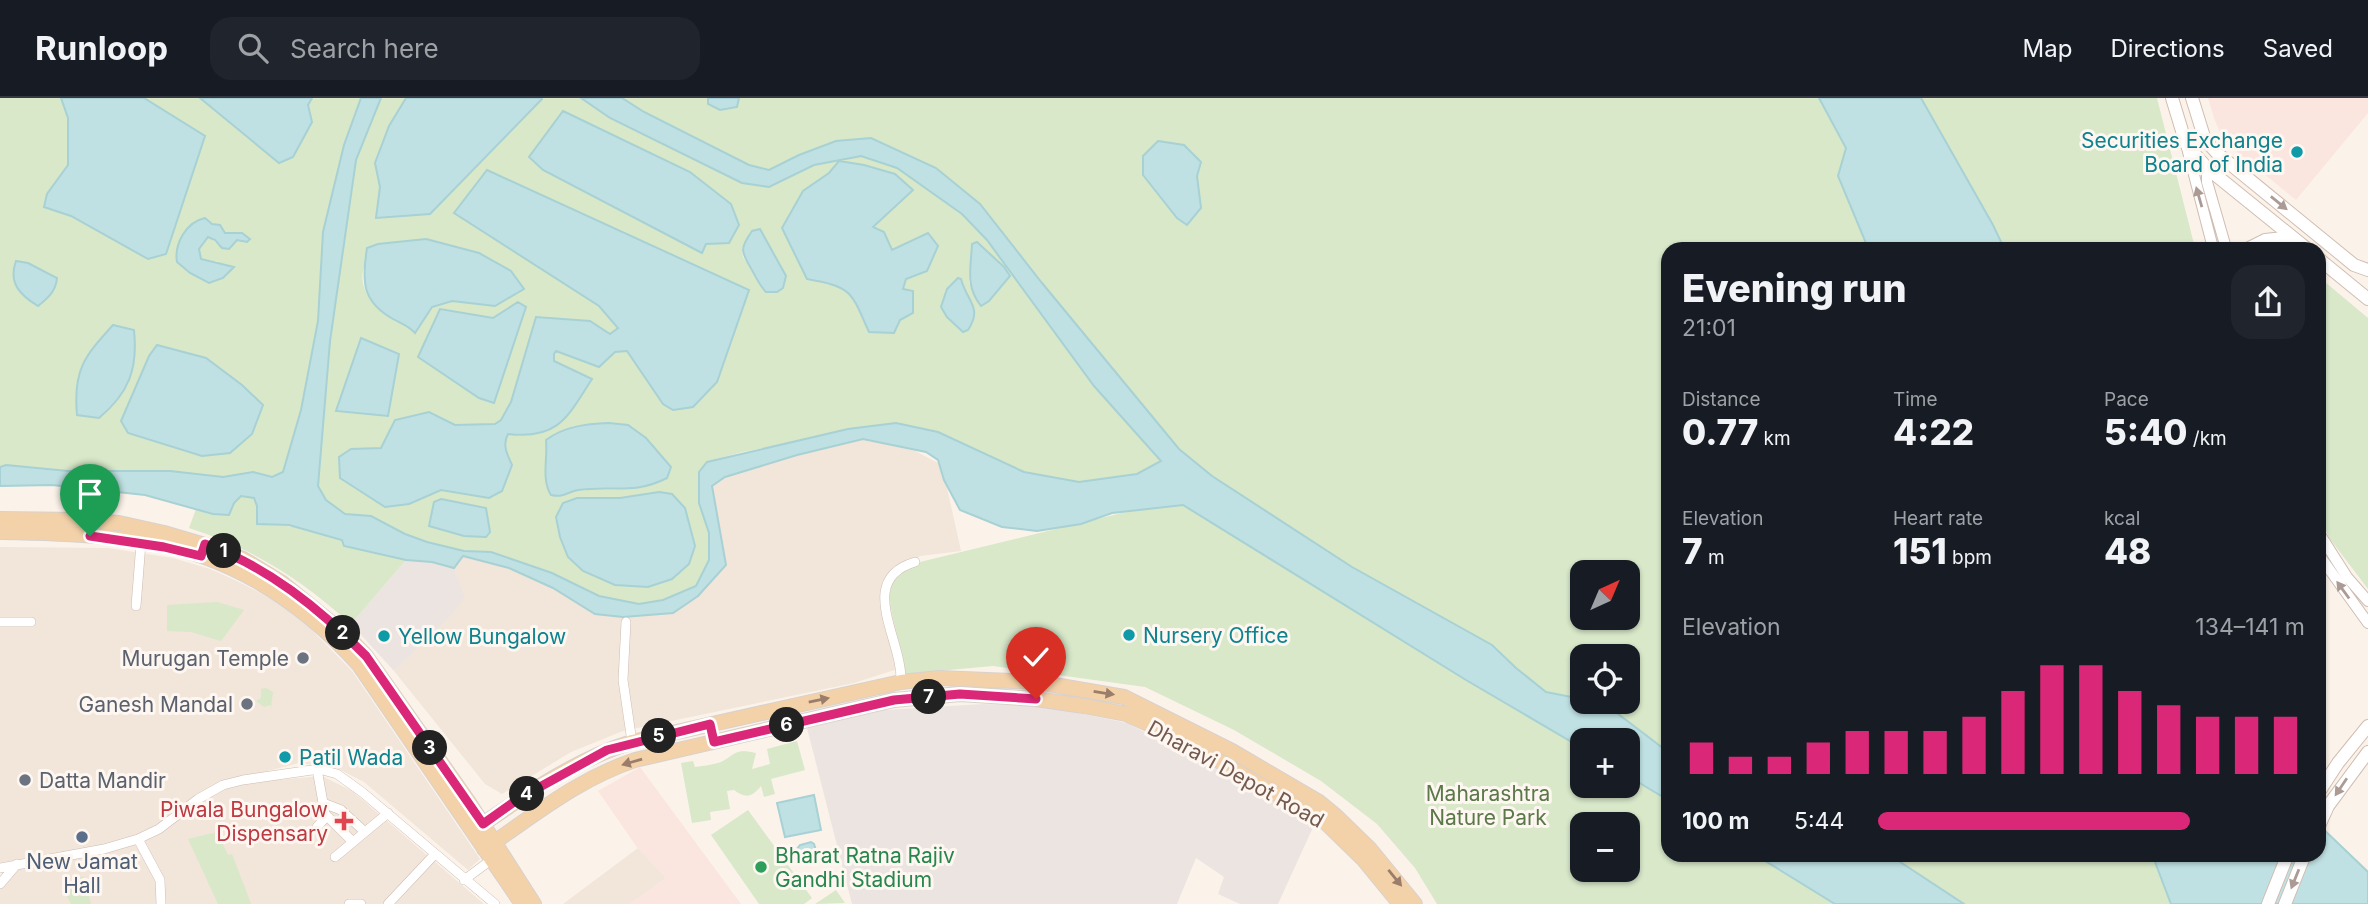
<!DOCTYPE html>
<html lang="en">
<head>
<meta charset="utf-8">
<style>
  :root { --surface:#171b24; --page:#20242c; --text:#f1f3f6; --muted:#9ea1a6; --line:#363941; --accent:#db2777 }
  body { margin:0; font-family:Inter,sans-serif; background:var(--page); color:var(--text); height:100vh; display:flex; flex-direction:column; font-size:26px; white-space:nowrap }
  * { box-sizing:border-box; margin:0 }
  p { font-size:23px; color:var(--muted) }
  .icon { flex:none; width:38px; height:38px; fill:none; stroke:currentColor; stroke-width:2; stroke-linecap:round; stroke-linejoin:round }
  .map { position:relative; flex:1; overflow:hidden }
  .details { position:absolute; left:1661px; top:144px; width:665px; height:620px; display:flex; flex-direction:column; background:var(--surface); border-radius:21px; box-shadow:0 2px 5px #0004 }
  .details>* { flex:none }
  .needle { width:46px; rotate:44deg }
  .buttons { position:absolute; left:1570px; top:462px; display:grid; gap:14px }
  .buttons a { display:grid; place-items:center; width:70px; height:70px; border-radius:14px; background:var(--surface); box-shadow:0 2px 5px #0004; font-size:35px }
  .pin { position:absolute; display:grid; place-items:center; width:60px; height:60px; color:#fff; margin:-72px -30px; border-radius:50% 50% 50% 0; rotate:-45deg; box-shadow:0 0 7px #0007 }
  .pin .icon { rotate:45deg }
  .km { position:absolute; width:35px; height:35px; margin:-18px; border-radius:50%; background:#222; color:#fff; font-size:19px; line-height:35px; text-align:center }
  .round { display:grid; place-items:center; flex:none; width:74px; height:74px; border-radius:21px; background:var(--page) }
  .summary { display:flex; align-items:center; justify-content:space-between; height:119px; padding:0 21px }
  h1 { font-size:38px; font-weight:800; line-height:52px }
  .figures { display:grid; grid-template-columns:repeat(3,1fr); gap:10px; height:119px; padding:7px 21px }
  .figures div { display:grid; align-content:center }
  .figures b { font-size:35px; font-weight:800 }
  .figures small { font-size:19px; font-weight:400 }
  .figures p { font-size:19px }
  .chart { height:196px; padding:14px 21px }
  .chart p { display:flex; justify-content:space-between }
  .chart svg { width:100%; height:126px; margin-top:7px; stroke:var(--accent); stroke-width:6 }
  ul { padding:0 21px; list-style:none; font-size:23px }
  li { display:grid; grid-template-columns:112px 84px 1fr; align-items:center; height:52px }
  li i { height:18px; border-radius:9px; background:var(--accent) }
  header { display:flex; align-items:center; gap:42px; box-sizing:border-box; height:98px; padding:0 35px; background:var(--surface); border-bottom:2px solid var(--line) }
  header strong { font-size:33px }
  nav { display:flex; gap:38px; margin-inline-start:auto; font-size:24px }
  .search { width:490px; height:63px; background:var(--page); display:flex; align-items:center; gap:18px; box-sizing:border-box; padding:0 24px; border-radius:21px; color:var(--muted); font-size:26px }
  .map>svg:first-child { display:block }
</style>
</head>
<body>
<header>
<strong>Runloop</strong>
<div class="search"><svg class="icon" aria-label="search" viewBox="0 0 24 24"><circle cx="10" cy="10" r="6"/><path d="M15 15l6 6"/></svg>Search here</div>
<nav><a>Map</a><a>Directions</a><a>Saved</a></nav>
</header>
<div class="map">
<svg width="2368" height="806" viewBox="0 0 2368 806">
  <rect width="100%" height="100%" fill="#fbf3ea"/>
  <path fill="#f2e5d9" d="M 863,341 L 915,353 L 942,367 L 961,453 L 920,458 L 886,485 L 910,567 L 854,585 L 623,633 L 571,654 L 502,696 L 485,686 L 394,573 L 452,517 L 463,499 L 454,470 L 463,458 L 509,470 L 553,490 L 726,467 L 711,388 L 725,379 L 797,357 Z
    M 0,449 L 108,450 L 173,460 L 210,471 L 237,483 L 291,511 L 352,573 L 480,761 L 468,772 L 364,684 L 335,669 L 299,665 L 221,685 L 155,730 L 113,745 L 0,765 Z
    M 322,678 L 352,693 L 484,806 L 0,806 L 0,790 L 16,772 L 146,740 L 217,692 L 243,685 Z
    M 638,750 L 666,780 L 630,806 L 563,806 Z"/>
  <path fill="#fae5df" d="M 2208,0 L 2368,0 L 2368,15 L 2296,102 L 2224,43 L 2215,23 Z
    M 640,669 L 741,806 L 630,806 L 666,780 L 636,748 L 598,693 Z"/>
  <path fill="#ebe4e0" d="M 406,462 L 432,464 L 454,470 L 464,499 L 452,517 L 394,573 L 351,526 Z
    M 983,606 L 1045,608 L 1127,625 L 1257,692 L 1315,725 L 1278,806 L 1240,806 L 1218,796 L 1224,779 L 1196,760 L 1177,806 L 852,806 L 807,630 L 885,612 Z"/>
  <path fill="#d8e8c9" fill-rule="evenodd" d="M 0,0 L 61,0 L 68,20 L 68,67 L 47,96 L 44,109 L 71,118 L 204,39 L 144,0 L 200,0 L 279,65 L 312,0 L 361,0 L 344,47 L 323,134 L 318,223 L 301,312 L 283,374 L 272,379 L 253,374 L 223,379 L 170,373 L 68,373 L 6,367 L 0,369 ZM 185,132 L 242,135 L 247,144 L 237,142 L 222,150 L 208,138 L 199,151 L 201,161 L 220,164 L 177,164 L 176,158 ZM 206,260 L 242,287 L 263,307 L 121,322 L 136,291 Z
    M 381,0 L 406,0 L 389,28 L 375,65 L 380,89 L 376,119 L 430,116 L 542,0 L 581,0 L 610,20 L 769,89 L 814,67 L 861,58 L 897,70 L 962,116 L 987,142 L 1094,288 L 1161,363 L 1137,376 L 1079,384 L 1024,374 L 938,334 L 896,325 L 743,354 L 708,363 L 699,374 L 699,405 L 709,435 L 709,462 L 696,488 L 663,502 L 639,506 L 599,498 L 552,475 L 491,454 L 464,453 L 427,444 L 405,436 L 371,418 L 345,416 L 326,402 L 318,389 L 323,316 L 330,243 L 356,62 ZM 563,13 L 690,74 L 731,106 L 729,145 L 706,146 L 701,155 L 543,72 L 529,60 ZM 839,64 L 864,67 L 895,76 L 872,129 L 884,134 L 893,153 L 928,135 L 927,173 L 906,181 L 903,191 L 869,234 L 854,199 L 837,186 L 803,93 L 829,75 ZM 766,140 L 773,156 L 752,172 L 743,159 L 742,150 ZM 426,141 L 479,155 L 495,208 L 452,203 L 432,209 L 416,235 C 408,227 401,226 392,220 C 376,211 357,191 364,170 C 367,162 374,153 378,146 ZM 971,161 L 1005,185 L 989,203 L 969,185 ZM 579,194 L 717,284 L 650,288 L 627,253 L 615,254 L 599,269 L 556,253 L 553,256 L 554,263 L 592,280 L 520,338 L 508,336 L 505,342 L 505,354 L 489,400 L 441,392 L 409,406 L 385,409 L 340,380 L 351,351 L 381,350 L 395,322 L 429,314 L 455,327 L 495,326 L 501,322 L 511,304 L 537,219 L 590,223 L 610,236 L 618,230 L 599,208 ZM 518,204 L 479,300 L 419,259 L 440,211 L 493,220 ZM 609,325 L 628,327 L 631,391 L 576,392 L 546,376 L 546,342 L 574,328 ZM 659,394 L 685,410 L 695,448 L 648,489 L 615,487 L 583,473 L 597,400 L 620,401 Z
    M 622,0 L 708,0 L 708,6 L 737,9 L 739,0 L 1819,0 L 1846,50 L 1838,78 L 1868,150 L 1668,150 L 1668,654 L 1605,606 L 1596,604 L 1628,604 L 1628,558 L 1582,558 L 1582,601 L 1546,594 L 1516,570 L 1492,547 L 1352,469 L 1212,378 L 1179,351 L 1042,185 L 980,106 L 871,40 L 799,57 L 769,72 L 749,67 L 644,14 ZM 1143,58 L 1201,64 L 1197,78 L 1201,110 L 1187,126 L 1177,120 L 1143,78 ZM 1582,474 L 1628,474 L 1628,520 L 1582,520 Z
    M 1921,0 L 2157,0 L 2195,150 L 2004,150 L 1993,127 Z
    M 2319,179 L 2368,220 L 2368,491 L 2330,441 L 2319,419 Z
    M 241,398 L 254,400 L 267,427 C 294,427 317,433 342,442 L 344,448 L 406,462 L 351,526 C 299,480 256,452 189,430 L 196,411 L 213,416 L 234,405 Z
    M 1183,407 L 1466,582 L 1582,650 L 1582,688 L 1628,688 L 1628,678 L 1668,702 L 1668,756 L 1754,756 L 1835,806 L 1437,806 L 1415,770 L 1377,726 L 1321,683 L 1234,632 L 1145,589 L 993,568 L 905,576 L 887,491 L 904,472 L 920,464 L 1130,413 ZM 1582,726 L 1628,726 L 1628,772 L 1582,772 Z
    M 217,504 L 244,512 L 221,543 L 191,534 L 167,533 L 167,507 Z
    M 266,590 L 273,594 L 271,609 L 270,607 L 264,609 L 256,603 L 261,600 L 261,591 Z
    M 797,643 L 805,672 L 771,681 L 775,696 L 764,699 L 761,688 C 752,699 746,701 734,692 L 727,693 L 730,711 L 710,714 L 711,722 L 692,725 L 681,665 L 693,663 L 695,669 C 702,668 711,667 718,665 C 735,659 732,649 756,655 L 752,671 L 770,666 L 767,651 Z
    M 748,712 L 812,800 L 804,806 L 759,806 L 711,737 Z
    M 217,734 L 228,757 L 232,756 L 251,806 L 218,806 L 188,741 Z
    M 1888,756 L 2152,756 L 2171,806 L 1964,806 Z
    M 83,778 L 91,806 L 71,806 L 62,789 Z
    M 836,792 L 845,805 L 815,806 Z"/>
  <path fill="#c0e1e3" stroke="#a7d1d4" stroke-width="2" d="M 61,0 L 144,0 L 205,38 L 166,156 L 148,161 L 71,118 L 44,109 L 47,96 L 68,67 L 68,20 Z
    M 200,0 L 312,0 L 308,7 L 312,24 L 293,59 L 279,65 Z
    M 361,0 L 381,0 L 356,62 L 330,243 L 318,388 L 326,402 L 345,416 L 371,418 L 405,436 L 427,444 L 464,453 L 491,454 L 552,475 L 599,498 L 639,506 L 663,502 L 696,488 L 709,462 L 709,435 L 699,405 L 699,374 L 707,364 L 848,331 L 896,325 L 938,334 L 1024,374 L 1079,384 L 1137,376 L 1161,363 L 1094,288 L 987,142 L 962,116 L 897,70 L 861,58 L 814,67 L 769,89 L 742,85 L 610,20 L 581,0 L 622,0 L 644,14 L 749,67 L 769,72 L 799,57 L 836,43 L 871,40 L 936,70 L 980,106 L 1042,185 L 1179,351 L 1212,378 L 1352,469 L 1492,547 L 1516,570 L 1546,594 L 1582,601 L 1582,604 L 1605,606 L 1668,654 L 1668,702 L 1628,678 L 1628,642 L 1582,642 L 1582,650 L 1466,582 L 1183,407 L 1112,415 L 1081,426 L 1037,433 L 1002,429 L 960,412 L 944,382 L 938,362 L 926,354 L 863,341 L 797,357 L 725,379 L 712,388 L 726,467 L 698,498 L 673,515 L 623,519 L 595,516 L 553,490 L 509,470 L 463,458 L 454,470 L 432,464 L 406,462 L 344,448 L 342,442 L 289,427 L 257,426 L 257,408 L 254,400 L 241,398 L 234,405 L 229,417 L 213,416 L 145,397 L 52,387 L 0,388 L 0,369 L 6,367 L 68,373 L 170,373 L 223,379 L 253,374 L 272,379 L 283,374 L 301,312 L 318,223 L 323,134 L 344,47 Z
    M 406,0 L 542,0 L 542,1 L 430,116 L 376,120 L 380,89 L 375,65 L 389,28 Z
    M 708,0 L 739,0 L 737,9 L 720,12 L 708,6 Z
    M 1819,0 L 1921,0 L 1993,127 L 2004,150 L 1868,150 L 1838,78 L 1846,50 Z
    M 563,13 L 690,74 L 731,106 L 739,127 L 729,145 L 706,146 L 702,155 L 543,72 L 529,59 Z
    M 1158,43 L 1184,47 L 1201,64 L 1197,78 L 1201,110 L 1187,127 L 1177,120 L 1143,77 L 1143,58 Z
    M 839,63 L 864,67 L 895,76 L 913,92 L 873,129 L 884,134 L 892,152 L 928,135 L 938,148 L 927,173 L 906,181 L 903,191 L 913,193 L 913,215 L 900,222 L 894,235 L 869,234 C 851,194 853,189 807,181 L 782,130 L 803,93 L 829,75 Z
    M 487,72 L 749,192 L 717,284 L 693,309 L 673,312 L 663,306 L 627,253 L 615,254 L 599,269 L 556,253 L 554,256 L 554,263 L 592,281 C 568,318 559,342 508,336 C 502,347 507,356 512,367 L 502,393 L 489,400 L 441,392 L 409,406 L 385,409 L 340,380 L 339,359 L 351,351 L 381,350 L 395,322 L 429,314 L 455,327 L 495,326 L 501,322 L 511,304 L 536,219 L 590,223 L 610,236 L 618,230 L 599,208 L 454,115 Z
    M 205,120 L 212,126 L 220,127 L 225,135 L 242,135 L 250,141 L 247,144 L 237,142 L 229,151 L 222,150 L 215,142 L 208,139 L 199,151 L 201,161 L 234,169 L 223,180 L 209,185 L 190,175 L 177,164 C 174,146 186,124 205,120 Z
    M 760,131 L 786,178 L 783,190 L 777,194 L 766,194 C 760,188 757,181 753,174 C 742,154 738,153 752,133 Z
    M 426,141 L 479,155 L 511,173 L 524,191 L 495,208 L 452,203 L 432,209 L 415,235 C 408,227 402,226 393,221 C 361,203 362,182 367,150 L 378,146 Z
    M 977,144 L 1004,169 L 1010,178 L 989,203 L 981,208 C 965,188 971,170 972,146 Z
    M 16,163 L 28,165 L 57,180 C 56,193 48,200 38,208 C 20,197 8,185 16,163 Z
    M 958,180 L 961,181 C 967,204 983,209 968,232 L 963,234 L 947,219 L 941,209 L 947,191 Z
    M 518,204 L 526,209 L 494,305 L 479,300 L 418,259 L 440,211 L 493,220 Z
    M 113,227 L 134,232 C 138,271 129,295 99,320 L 77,317 C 73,272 84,259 113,227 Z
    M 361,240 L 399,256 L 388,318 L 336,313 Z
    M 157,247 L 206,260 L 242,287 L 263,307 L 252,336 L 230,355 L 202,358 L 128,335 L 121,323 L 149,258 Z
    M 609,325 L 628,327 L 646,340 L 671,369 L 667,380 C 634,397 612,387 578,392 C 566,394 565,400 551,397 C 541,381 548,360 546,342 C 565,328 586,326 609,325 Z
    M 659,394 L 672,396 L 685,410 L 695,448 L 689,466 L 672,481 L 648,489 L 615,487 L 583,473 L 568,459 L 560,439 L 556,419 L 563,405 L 577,400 L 620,400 Z
    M 441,401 L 486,410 L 490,434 L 486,439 L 464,438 L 429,428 L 434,404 Z
    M 814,697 L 821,732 L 785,739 L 777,705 Z
    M 2319,727 L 2368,774 L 2368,806 L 2171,806 L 2152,756 L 2319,756 Z
    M 811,744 L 814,746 L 818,759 L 802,764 L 797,751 L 800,747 Z
    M 1754,756 L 1888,756 L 1964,806 L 1835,806 Z"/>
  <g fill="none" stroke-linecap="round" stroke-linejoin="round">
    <g stroke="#cebdb3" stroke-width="10">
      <path id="minor" d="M 136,508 L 141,445
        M 0,524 L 31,524
        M 626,524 L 623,582 L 632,644
        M 901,584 C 903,542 855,482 915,464
        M 323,705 L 341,712 L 365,734
        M 325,716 L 353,744
        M 317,729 L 324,721 L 325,716 L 317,671
        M 138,741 L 160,782 L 161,806
        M 335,759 L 388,715
        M 0,770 L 104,751 L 138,741 L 159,731 L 198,701 L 223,687 L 243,682 L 319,671 L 337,676 L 362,694 L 495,806
        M 464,782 L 491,762
        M 0,786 L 17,766
        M 349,806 L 361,806
        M 388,806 L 435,756"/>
    </g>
    <g stroke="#cebdb3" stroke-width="12">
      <path id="tertiary" d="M 2186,46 L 2213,150
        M 2207,70 L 2207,84 L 2226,150
        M 2319,435 L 2347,479 L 2368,503
        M 2319,457 L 2368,525"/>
    </g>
    <g stroke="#d1bdb1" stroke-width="14">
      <path id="secondary" d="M 2172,0 L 2186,46 L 2207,70 L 2306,150
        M 2192,0 L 2205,42 L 2218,56 L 2354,167 L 2368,172
        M 2249,150 L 2265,142 L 2292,139
        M 2319,161 L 2368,201
        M 2319,694 L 2338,665 L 2368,628
        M 2319,728 L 2328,708 L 2368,654
        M 2268,806 L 2288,756
        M 2285,806 L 2305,756"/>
    </g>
    <g stroke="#d8d1ce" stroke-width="16">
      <path id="primary" d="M 0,421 L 83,422 L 119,425 L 164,435 L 218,451 L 243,461 L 281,484 L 345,536 L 366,558 L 468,703 L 534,806
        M 0,434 C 63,435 143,437 202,458 C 264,480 316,519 359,567 L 522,806
        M 473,733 C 522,699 574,662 632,644 L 901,584 L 939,580 L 1037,584 L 1124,599 L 1232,653 L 1319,704 L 1336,718 L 1370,751 L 1415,806
        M 484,751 C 535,717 576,682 635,662 L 894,602 L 960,596 L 1036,601 L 1084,608 L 1126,616 L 1155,629 L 1191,647 L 1325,724 L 1363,761 L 1400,806"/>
    </g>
    <use href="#minor" stroke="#fff" stroke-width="9"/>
    <use href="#tertiary" stroke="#fff" stroke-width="10"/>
    <use href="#secondary" stroke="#fff" stroke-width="12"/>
    <use href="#primary" stroke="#f3d2a9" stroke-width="14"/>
  </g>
  <defs><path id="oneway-solid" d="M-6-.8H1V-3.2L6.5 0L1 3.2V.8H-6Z" transform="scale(1.75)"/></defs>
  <g fill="#ac9b95">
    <use href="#oneway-solid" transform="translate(2199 99) rotate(-106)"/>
    <use href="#oneway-solid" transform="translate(2279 105) rotate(39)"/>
    <use href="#oneway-solid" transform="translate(2343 492) rotate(-126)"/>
    <use href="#oneway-solid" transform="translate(2341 689) rotate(124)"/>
    <use href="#oneway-solid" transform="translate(2295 781) rotate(112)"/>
  </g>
  <g fill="#9a7d6a">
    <use href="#oneway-solid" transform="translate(1104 595) rotate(9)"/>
    <use href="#oneway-solid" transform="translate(819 602) rotate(-12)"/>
    <use href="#oneway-solid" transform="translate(632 664) rotate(164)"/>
    <use href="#oneway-solid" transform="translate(1395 780) rotate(51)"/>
  </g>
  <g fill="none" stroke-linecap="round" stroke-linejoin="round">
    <g stroke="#fff" stroke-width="14">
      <path id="route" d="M 90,438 L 164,449 L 201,458 L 205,446 C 268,469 319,510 366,558 L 483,726 L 518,701 L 607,652 L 710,626 L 714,644 L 894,602 L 960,596 L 1036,601"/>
    </g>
    <use href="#route" stroke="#db2777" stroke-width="9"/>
  </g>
  <g fill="#0f9aa8" stroke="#fef7f1" stroke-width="2.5">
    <circle cx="2297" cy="54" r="7"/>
    <circle cx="1129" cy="537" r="7"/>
    <circle cx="384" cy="538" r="7"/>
    <circle cx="285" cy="659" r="7"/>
  </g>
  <g fill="#6b7280" stroke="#fef7f1" stroke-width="2.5">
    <circle cx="303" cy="560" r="7"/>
    <circle cx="247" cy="606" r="7"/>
    <circle cx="25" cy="682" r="7"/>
  </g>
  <path fill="#e0444e" stroke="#fef7f1" stroke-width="2.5" d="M340.5 712.5h7v7h7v7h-7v7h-7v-7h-7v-7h7z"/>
  <circle fill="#5c6f8a" stroke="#fef7f1" stroke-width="2.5" cx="82" cy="739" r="7"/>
  <circle fill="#2e9e5b" stroke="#fef7f1" stroke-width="2.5" cx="761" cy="769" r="7"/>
  <g text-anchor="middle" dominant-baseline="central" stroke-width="6" stroke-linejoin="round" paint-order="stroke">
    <g font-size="21" fill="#0d838f" stroke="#fef7f1" text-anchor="start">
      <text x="2283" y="42" text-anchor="end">Securities Exchange<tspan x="2283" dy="24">Board of India</tspan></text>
      <text x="1143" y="537">Nursery Office</text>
      <text x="398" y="538">Yellow Bungalow</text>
      <text x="299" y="659">Patil Wada</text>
    </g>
    <g font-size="21" fill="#5b616d" stroke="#fef7f1" text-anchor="end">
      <text x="289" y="560">Murugan Temple</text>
      <text x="233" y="606">Ganesh Mandal</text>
      <text x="39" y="682" text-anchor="start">Datta Mandir</text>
    </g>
    <g font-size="21" fill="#74594f" stroke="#fef7f1">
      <text transform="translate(1236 676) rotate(29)">Dharavi Depot Road</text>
    </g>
    <g font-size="21" fill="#5a7848" stroke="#fef7f1">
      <text x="1488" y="695">Maharashtra<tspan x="1488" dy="24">Nature Park</tspan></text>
    </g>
    <g font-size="21" fill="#be3a42" stroke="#fef7f1" text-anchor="end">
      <text x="328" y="711">Piwala Bungalow<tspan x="328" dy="24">Dispensary</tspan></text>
    </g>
    <g font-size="21" fill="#27864d" stroke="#fef7f1" text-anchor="start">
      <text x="775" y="757">Bharat Ratna Rajiv<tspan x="775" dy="24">Gandhi Stadium</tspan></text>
    </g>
    <g font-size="21" fill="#4e5e75" stroke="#fef7f1">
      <text x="82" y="763">New Jamat<tspan x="82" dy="24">Hall</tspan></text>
    </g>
  </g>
</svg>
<div class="buttons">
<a><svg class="needle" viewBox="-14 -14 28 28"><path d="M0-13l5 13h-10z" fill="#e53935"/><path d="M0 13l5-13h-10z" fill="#9ea1a6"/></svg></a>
<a><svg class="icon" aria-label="locate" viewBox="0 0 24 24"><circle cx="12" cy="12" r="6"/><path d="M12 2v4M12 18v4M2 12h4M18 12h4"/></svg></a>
<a>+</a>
<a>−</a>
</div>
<div class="pin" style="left:90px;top:438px;background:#1e9e55"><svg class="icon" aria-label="arrive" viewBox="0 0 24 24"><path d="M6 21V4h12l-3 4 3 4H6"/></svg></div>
<div class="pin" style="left:1036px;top:601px;background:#d93025"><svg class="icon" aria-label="check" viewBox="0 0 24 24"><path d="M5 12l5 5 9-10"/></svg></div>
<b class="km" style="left:224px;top:453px">1</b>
<b class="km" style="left:343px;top:535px">2</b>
<b class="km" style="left:430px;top:650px">3</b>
<b class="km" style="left:527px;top:696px">4</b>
<b class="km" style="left:659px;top:638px">5</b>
<b class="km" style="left:787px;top:627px">6</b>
<b class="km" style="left:929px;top:599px">7</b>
<section class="details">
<div class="summary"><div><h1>Evening run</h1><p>21:01</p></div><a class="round"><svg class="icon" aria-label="share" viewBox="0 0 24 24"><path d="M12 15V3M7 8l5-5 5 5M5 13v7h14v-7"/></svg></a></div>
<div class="figures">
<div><p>Distance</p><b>0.77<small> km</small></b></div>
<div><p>Time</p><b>4:22</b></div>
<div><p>Pace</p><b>5:40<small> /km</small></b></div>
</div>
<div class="figures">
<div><p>Elevation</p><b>7<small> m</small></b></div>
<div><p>Heart rate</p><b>151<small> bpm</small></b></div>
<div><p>kcal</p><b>48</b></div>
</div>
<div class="chart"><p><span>Elevation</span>134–141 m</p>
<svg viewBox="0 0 160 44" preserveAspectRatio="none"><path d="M5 44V33M15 44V38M25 44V38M35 44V33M45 44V29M55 44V29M65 44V29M75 44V24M85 44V15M95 44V6M105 44V6M115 44V15M125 44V20M135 44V24M145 44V24M155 44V24"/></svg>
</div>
<ul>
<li><b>100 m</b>5:44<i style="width:73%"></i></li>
</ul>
</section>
</div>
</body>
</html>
